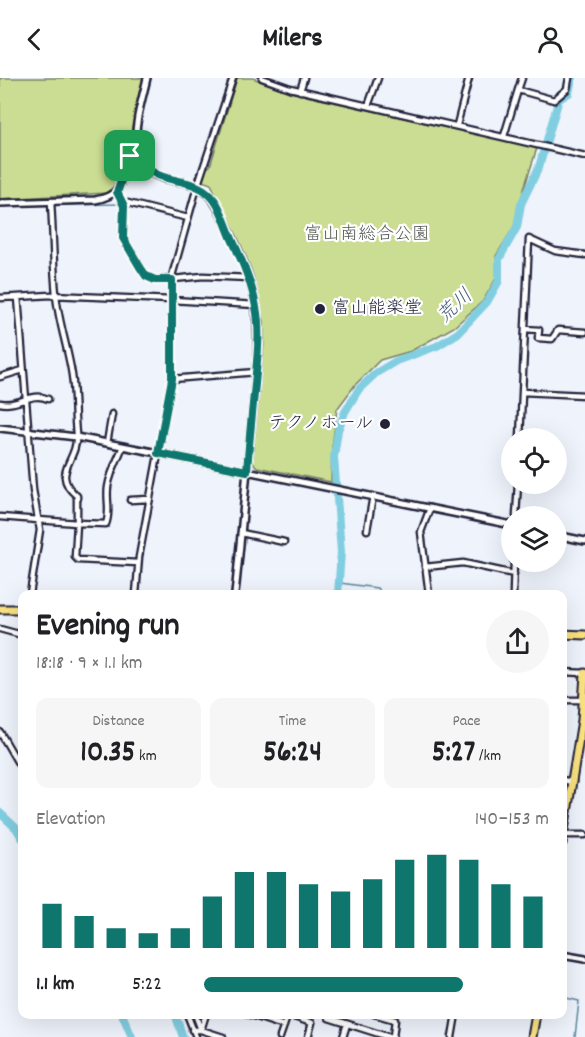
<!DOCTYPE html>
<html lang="en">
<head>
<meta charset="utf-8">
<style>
  :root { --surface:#fff; --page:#f6f6f6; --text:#202124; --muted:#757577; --accent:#0f766e }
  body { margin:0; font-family:Dekko,"Klee One",sans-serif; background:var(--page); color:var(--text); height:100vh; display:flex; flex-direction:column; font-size:22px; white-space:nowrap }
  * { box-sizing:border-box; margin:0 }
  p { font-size:20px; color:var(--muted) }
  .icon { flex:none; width:33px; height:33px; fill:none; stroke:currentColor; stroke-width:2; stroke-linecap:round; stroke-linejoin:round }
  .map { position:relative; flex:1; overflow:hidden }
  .side { position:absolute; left:18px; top:512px; width:549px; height:429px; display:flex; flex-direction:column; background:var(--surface); border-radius:12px; box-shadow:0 6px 24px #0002 }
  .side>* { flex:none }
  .tools { position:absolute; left:501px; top:350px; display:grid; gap:12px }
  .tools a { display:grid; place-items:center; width:66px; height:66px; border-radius:50%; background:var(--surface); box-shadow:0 6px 24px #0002; font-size:30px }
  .pin { position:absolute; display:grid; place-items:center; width:51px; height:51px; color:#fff; margin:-26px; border-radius:12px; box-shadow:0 3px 9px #0006 }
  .round { display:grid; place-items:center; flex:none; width:63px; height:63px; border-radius:32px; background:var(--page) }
  .headline { display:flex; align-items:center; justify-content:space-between; height:102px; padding:0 18px }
  h1 { font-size:33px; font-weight:800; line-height:45px }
  .stats { display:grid; grid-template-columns:repeat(3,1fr); gap:9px; height:102px; padding:6px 18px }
  .stats div { display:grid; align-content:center; border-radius:12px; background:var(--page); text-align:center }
  .stats b { font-size:30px; font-weight:800 }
  .stats small { font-size:16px; font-weight:400 }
  .stats p { font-size:16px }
  .chart { height:168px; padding:12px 18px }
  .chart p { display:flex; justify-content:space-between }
  .chart svg { width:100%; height:108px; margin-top:6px; stroke:var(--accent); stroke-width:6 }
  ul { padding:0 18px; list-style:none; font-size:20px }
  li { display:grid; grid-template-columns:96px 72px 1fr; align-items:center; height:45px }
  li i { height:15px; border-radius:8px; background:var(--accent) }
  header { display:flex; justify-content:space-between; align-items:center; height:78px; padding:0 18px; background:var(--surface); font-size:27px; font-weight:800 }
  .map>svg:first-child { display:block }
</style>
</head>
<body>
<header><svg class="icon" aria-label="back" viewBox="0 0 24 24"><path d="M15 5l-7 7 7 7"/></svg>Milers<svg class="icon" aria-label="person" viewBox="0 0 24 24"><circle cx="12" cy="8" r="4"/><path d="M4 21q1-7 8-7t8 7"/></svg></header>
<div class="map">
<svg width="585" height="959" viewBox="0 0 585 959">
  <rect width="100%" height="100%" fill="#eef3fc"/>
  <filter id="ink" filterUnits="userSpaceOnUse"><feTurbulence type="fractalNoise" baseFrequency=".0167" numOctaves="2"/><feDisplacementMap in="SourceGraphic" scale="12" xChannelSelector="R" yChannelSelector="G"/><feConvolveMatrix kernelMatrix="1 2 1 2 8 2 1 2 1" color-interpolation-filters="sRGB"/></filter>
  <g filter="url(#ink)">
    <path fill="#cbdd92" stroke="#768066" stroke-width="1.5" d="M 0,0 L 143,0 L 132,49 L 130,72 C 115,82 122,96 114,108 C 112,111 109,113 106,115 L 0,121 Z
      M 237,0 L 253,0 L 289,14 L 537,70 L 522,117 L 515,147 L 496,178 L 497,199 L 483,223 L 454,249 L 411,273 L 380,282 L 355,307 L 337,331 L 332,369 L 331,404 L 257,389 L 252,384 L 264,265 L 264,243 L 250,189 L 211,106 L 202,103 L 206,91 L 210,88 Z"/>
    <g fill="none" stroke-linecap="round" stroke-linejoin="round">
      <path stroke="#5c899f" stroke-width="1.5" d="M 0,128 L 122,126
        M 126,128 L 126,160 L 128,164
        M 145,192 L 152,198 L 170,199
        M 211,196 L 242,197
        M 340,505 L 377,510 L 383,516
        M 562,919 L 579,923 L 575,959"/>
      <path stroke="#82cee1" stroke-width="8" d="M 338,516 L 341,474 L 334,379 L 338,352 L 345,334 L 359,311 L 376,295 L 396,283 L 437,268 L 458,255 L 487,224 L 499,203 L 499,181 L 517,149 L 521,126 L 539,89 L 559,21 L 569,15 L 572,0
        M 0,735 L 16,750 L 22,760
        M 122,936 L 132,959
        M 175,936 L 183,959"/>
      <g stroke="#22223b" stroke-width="9">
        <path id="minor" d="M 262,0 L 290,10 L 585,78
          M 522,0 L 518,12 L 554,22 L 567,11 L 569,0
          M 300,13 L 304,0
          M 368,28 L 378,0
          M 457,47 L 469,0
          M 504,58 L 518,12
          M 117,114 L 124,128 L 128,125 L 188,140
          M 51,124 C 53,154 53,185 56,216 C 58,243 68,270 72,297 C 75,317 74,337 76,356 C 79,383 49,395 77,418 L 77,445 L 106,446 C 111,433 106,422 108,409 C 110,395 118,381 123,368
          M 124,128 L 123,160 L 146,198 L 155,202 L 164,202 L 203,198 L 249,200
          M 18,219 L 33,412 L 40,452 L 30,516
          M 0,220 L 51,217 L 172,222 L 256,227
          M 525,251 L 539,252 L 538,260 L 552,261 L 558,252 L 585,254
          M 0,299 L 23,292
          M 172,301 L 256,294
          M 522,314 L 585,317
          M 0,325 C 19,329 31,313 48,321
          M 520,360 L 529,161 L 555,173 L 585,177
          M 107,365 L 112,336
          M 130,422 L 149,421
          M 516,438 L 518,405
          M 0,439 L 77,445 L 75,479 L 78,482 L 138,485
          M 367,452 L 373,418
          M 241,455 L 284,464
          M 425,489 L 463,485 L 514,496
          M 136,516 L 139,479 L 172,301 L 172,198 L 197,109 L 233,0
          M 429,516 L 421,454 L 430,430
          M 513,516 L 514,483
          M 0,551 L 22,557
          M 562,594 L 585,595
          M 562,622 L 584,622
          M 0,654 L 22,692
          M 562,702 L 573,704
          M 564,757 L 585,757
          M 187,936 L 196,959
          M 195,936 L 201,952
          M 248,936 L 284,948
          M 331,936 L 329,940 L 389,959
          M 374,936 L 395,942 L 393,959
          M 288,937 L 312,945 L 308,959
          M 192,952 L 201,952 L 223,959
          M 201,952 L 206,936
          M 280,959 L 288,936
          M 343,959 L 347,946
          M 452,959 L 456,936"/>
      </g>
      <g stroke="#22223b" stroke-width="10">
        <path id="tertiary" d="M 147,0 C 140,32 119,86 163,100 C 177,104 195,104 206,114 C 219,124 245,186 250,203 C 264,250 255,300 251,348 C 246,404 241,460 235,516
          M 0,125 L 95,122 C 139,114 109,84 138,76
          M 0,350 L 76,359 L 158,375 L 512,447
          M 556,457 L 585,463
          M 562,877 L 585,881"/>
      </g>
      <g stroke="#22223b" stroke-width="11">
        <path id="primary" d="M 0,531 L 22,531
          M 562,556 L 585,557
          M 562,765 L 582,642 L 585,595
          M 532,959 L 536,936"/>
      </g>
      <use href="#minor" stroke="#fff" stroke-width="4.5"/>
      <use href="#tertiary" stroke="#fff" stroke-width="5"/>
      <use href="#primary" stroke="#fae180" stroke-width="7"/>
    </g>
  </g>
  <g fill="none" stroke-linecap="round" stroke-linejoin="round" filter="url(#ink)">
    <g stroke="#fff" stroke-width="12">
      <path id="route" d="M 138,75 C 152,111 187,95 209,116 C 221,127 225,146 232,161 C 242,183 252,205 256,229 C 261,254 257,281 255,306 C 252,335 249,364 247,393 L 158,375 L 172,301 L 172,202 L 155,202 L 146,198 L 140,189 L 123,160 L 124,128 L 117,114 C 125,100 119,81 138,75 Z"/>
    </g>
    <use href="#route" stroke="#0f766e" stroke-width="8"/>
  </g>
  <g fill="#22223b" stroke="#fff" stroke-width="2">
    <circle cx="320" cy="231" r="6"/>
    <circle cx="385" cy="346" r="6"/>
  </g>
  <g text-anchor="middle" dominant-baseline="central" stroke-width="4.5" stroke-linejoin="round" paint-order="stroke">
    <g font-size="18" fill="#555a55" stroke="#fff">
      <text x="367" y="157">富山南総合公園</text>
    </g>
    <g font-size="18" fill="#22223b" stroke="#fff" text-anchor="start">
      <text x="332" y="231">富山能楽堂</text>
      <text x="373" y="346" text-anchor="end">テクノホール</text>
    </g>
    <g font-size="20" font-style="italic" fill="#445e75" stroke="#fff">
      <text transform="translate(456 229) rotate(-43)">荒川</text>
    </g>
  </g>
</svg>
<div class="tools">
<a><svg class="icon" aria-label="locate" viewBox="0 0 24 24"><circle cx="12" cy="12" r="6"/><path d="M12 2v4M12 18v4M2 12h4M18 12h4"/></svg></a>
<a><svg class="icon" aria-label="layers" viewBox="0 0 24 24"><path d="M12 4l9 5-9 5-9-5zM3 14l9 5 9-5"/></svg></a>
</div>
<div class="pin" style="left:130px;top:78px;background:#1e9e55"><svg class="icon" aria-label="arrive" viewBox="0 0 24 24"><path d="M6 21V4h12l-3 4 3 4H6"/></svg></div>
<section class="side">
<div class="headline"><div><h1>Evening run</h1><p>18:18 · 9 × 1.1 km</p></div><a class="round"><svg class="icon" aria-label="share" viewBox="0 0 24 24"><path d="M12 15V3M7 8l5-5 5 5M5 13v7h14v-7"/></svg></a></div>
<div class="stats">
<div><p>Distance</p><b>10.35<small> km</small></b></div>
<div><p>Time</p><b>56:24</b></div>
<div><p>Pace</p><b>5:27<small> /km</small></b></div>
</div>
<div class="chart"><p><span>Elevation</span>140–153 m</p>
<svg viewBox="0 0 160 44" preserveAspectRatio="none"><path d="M5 44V26M15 44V31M25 44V36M35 44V38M45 44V36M55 44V23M65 44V13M75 44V13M85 44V18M95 44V21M105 44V16M115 44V8M125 44V6M135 44V8M145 44V18M155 44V23"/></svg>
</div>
<ul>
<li><b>1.1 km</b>5:22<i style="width:75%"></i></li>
</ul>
</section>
</div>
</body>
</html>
